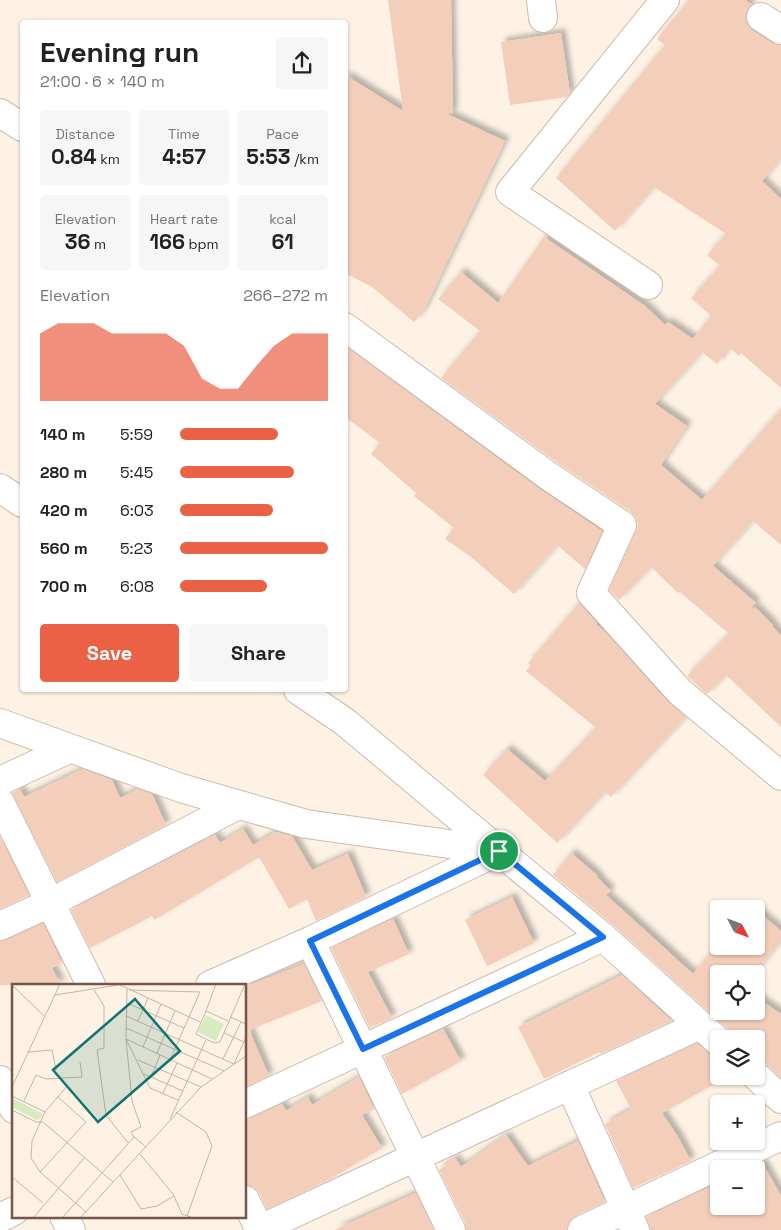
<!DOCTYPE html>
<html lang="en">
<head>
<meta charset="utf-8">
<style>
  :root { --surface:#fff; --page:#f6f6f6; --text:#222; --muted:#767676; --accent:#ea6146 }
  body { margin:0; font-family:"Space Grotesk",sans-serif; background:var(--page); color:var(--text); height:100vh; display:flex; flex-direction:column; font-size:19px; white-space:nowrap }
  * { box-sizing:border-box; margin:0 }
  p { font-size:16px; color:var(--muted) }
  .icon { flex:none; width:28px; height:28px; fill:none; stroke:currentColor; stroke-width:2; stroke-linecap:round; stroke-linejoin:round }
  .map { position:relative; flex:1; overflow:hidden }
  .details { position:absolute; left:20px; top:20px; width:328px; height:672px; display:flex; flex-direction:column; background:var(--surface); border-radius:5px; box-shadow:0 1px 4px #0004 }
  .details>* { flex:none }
  .needle { width:32px; rotate:131deg }
  .buttons { position:absolute; left:710px; top:900px; display:grid; gap:10px }
  .buttons a { display:grid; place-items:center; width:55px; height:55px; border-radius:5px; background:var(--surface); box-shadow:0 1px 4px #0004; font-size:25px }
  .pin { position:absolute; display:grid; place-items:center; width:42px; height:42px; color:#fff; margin:-21px; border:2px solid #fff; border-radius:50%; box-shadow:0 1px 5px #0007 }
  .round { display:grid; place-items:center; flex:none; width:52px; height:52px; border-radius:5px; background:var(--page) }
  .summary { display:flex; align-items:center; justify-content:space-between; height:85px; padding:0 20px }
  h1 { font-size:28px; font-weight:700; line-height:38px }
  .figures { display:grid; grid-template-columns:repeat(3,1fr); gap:8px; height:85px; padding:5px 20px }
  .figures div { display:grid; align-content:center; border-radius:5px; background:var(--page); text-align:center }
  .figures b { font-size:21px; font-weight:700 }
  .figures small { font-size:14px; font-weight:400 }
  .figures p { font-size:14px }
  .chart { height:140px; padding:10px 20px }
  .chart p { display:flex; justify-content:space-between }
  .chart svg { width:100%; height:90px; margin-top:5px; fill:var(--accent); opacity:.7 }
  .action { display:flex; gap:10px; margin-top:auto; padding:10px 20px }
  .action a { flex:1; height:58px; border-radius:5px; background:var(--accent); color:#fff; font-size:20px; font-weight:700; line-height:58px; text-align:center }
  .action a+a { background:var(--page); color:var(--text) }
  ul { padding:0 20px; list-style:none; font-size:16px }
  li { display:grid; grid-template-columns:80px 60px 1fr; align-items:center; height:38px }
  li i { height:12px; border-radius:6px; background:var(--accent) }
  .map>svg:first-child { display:block }
</style>
</head>
<body>
<div class="map">
<svg width="781" height="1230" viewBox="0 0 781 1230">
  <defs>
    <filter id="shadow"><feDropShadow dx="4.5" dy="-4.5" stdDeviation="2.5" flood-color="#0004"/></filter>
  </defs>
  <rect width="100%" height="100%" fill="#fdf2e4"/>
  <path fill="#f3ceba" filter="url(#shadow)" d="M 388,0 L 451,0 L 453,113 L 447,114 L 505,141 L 424,310 L 414,322 L 372,287 L 345,273 L 345,75 L 403,111 Z
    M 689,0 L 745,0 L 752,5 L 748,9 L 745,16 L 747,24 L 752,30 L 772,43 L 781,45 L 781,158 L 762,181 L 781,199 L 781,388 L 741,353 L 739,356 L 729,347 L 717,364 L 702,352 L 655,404 L 687,426 L 661,465 L 702,500 L 781,409 L 781,545 L 753,521 L 713,566 L 756,603 L 752,607 L 754,609 L 755,607 L 773,625 L 772,626 L 781,635 L 781,727 L 726,675 L 707,694 L 687,676 L 729,634 L 680,592 L 678,593 L 651,567 L 619,600 L 609,590 L 636,531 L 638,525 L 636,518 L 631,512 L 559,464 L 441,378 L 480,331 L 438,299 L 461,272 L 498,303 L 544,237 L 645,306 L 665,325 L 668,322 L 693,339 L 711,316 L 691,298 L 720,266 L 707,255 L 726,234 L 654,187 L 615,231 L 556,178 L 665,45 L 657,39 Z
    M 561,33 L 570,93 L 567,97 L 510,105 L 501,42 Z
    M 345,346 L 541,490 L 602,531 L 585,569 L 557,545 L 514,594 L 471,557 L 445,539 L 454,528 L 414,496 L 416,493 L 371,454 L 380,443 L 345,417 Z
    M 579,603 L 597,623 L 596,624 L 606,633 L 668,702 L 686,717 L 611,797 L 605,792 L 557,843 L 483,775 L 507,749 L 545,781 L 596,728 L 526,671 L 531,665 L 528,663 Z
    M 83,769 L 112,780 L 120,798 L 138,789 L 152,794 L 166,825 L 57,882 L 12,793 L 20,789 L 24,797 Z
    M 243,829 L 253,845 L 276,832 L 292,836 L 312,870 L 348,854 L 366,897 L 316,921 L 307,899 L 289,909 L 259,857 L 154,920 L 152,916 L 90,948 L 71,910 L 215,835 L 220,843 Z
    M 0,837 L 29,895 L 0,909 Z
    M 571,853 L 598,876 L 597,877 L 611,891 L 606,895 L 693,974 L 719,942 L 719,946 L 756,946 L 756,910 L 781,931 L 781,940 L 754,974 L 719,974 L 719,1011 L 756,1011 L 756,997 L 781,1014 L 781,1078 L 766,1064 L 756,1061 L 756,1039 L 734,1039 L 729,1030 L 613,925 L 553,875 Z
    M 512,897 L 534,943 L 487,966 L 465,920 Z
    M 393,919 L 409,954 L 368,972 L 392,1018 L 370,1028 L 331,948 Z
    M 43,923 L 62,963 L 52,968 L 61,985 L 0,985 L 0,941 L 7,940 Z
    M 304,964 L 322,1001 L 249,1030 L 269,1076 L 245,1087 L 245,987 Z
    M 622,975 L 672,1021 L 600,1054 L 599,1052 L 544,1079 L 518,1027 Z
    M 443,1029 L 461,1061 L 402,1094 L 384,1057 Z
    M 697,1043 L 709,1054 L 719,1057 L 719,1076 L 729,1076 L 662,1113 L 678,1137 L 691,1161 L 633,1188 L 605,1124 L 631,1109 L 616,1081 Z
    M 359,1077 L 374,1109 L 362,1115 L 382,1148 L 330,1179 L 267,1209 L 259,1193 L 254,1187 L 245,1185 L 245,1119 L 252,1118 L 282,1104 L 286,1111 L 308,1097 L 312,1105 Z
    M 506,1135 L 528,1166 L 578,1141 L 605,1202 L 575,1216 L 569,1222 L 567,1230 L 466,1230 L 465,1223 L 439,1170 L 455,1158 L 461,1167 Z
    M 762,1162 L 781,1196 L 781,1230 L 650,1230 L 646,1217 L 719,1183 L 719,1206 L 756,1206 L 756,1169 L 748,1169 Z
    M 416,1193 L 434,1230 L 334,1230 Z"/>
  <g fill="none" stroke-linecap="round" stroke-linejoin="round">
    <g stroke="#d0baad" stroke-width="30">
      <path id="street" d="M 541,0 L 543,18
        M 761,17 L 781,30
        M 0,113 L 22,127
        M 648,285 L 510,192 L 665,0
        M 345,327 L 550,477 L 622,525 L 591,593 L 680,692 L 781,776
        M 0,488 L 22,503
        M 0,723 L 181,788 L 306,824 L 499,851 L 603,937 L 719,1042
        M 0,781 L 69,749
        M 0,802 L 91,985
        M 0,926 L 50,903 L 238,805
        M 310,941 L 451,1230
        M 210,985 L 310,941 L 499,851 L 345,722 L 298,690
        M 756,1076 L 781,1099
        M 0,1080 L 14,1109
        M 570,1085 L 635,1230
        M 245,1104 L 603,937
        M 245,1200 L 260,1230
        M 64,1216 L 71,1230
        M 0,1218 L 14,1211
        M 258,1230 L 700,1025
        M 582,1230 L 781,1136"/>
    </g>
    <use href="#street" stroke="#fff" stroke-width="28"/>
  </g>
  <g fill="none" stroke-linecap="round" stroke-linejoin="round">
    <g stroke="#fff" stroke-width="10">
      <path id="route" d="M 499,851 L 603,937 L 363,1049 L 310,941 Z"/>
    </g>
    <use href="#route" stroke="#1a73e8" stroke-width="6"/>
  </g>
  <g transform="translate(12 984)">
    <rect width="234" height="234" fill="#fdf2e4"/>
    <path d="M 194,31 L 212,40 L 204,57 L 186,48 ZM 0,114 L 29,129 L 31,132 L 25,136 L 0,123 Z" fill="#d5ebc2"/>
    <path fill="none" stroke="#c7b4a6" stroke-width="1" d="M 106,0 L 188,38M 0,1 L 32,32M 115,5 L 114,55 L 138,104 L 166,116M 82,6 L 92,22 L 92,64 L 85,66 L 94,131 L 116,159M 117,6 L 188,8 L 158,76M 43,11 L 106,1M 115,19 L 172,44M 194,27 L 204,0M 114,32 L 222,80M 218,33 L 234,40M 126,37 L 136,14M 216,37 L 194,27 L 184,50 L 202,59 L 208,58 L 233,0M 114,44 L 212,87M 212,49 L 232,58M 131,63 L 149,20M 16,68 L 40,66 L 44,86M 145,69 L 163,27M 211,75 L 229,38M 126,76 L 189,103M 222,80 L 234,53M 132,90 L 171,107M 139,93 L 148,71M 56,101 L 33,128 L 20,157 L 19,174 L 28,188 L 74,228M 0,103 L 48,0M 151,109 L 165,79M 0,112 L 33,128M 12,117 L 24,91 L 34,95 L 70,93 L 68,78M 0,126 L 24,138 L 31,138 L 101,198M 164,128 L 194,148 L 200,162 L 175,232M 158,135 L 194,56M 122,153 L 119,148 L 129,143 L 120,117 L 114,55 L 200,95M 128,170 L 161,210 L 170,230 L 179,233M 28,188 L 74,138 L 46,113M 108,191 L 129,225 L 145,222 L 162,212M 0,193 L 31,219M 22,233 L 73,173M 51,233 L 122,153 L 134,163M 69,233 L 189,103 L 234,72"/>
    <path fill="#0f766e" fill-opacity="0.15" stroke="#0f766e" stroke-width="2.5" d="M 123,15 L 168,67 L 86,138 L 41,86 Z"/>
    <rect width="234" height="234" fill="none" stroke="#765649" stroke-width="2.5"/>
  </g>
</svg>
<div class="buttons">
<a><svg class="needle" viewBox="-14 -14 28 28"><path d="M0-13l5 13h-10z" fill="#e53935"/><path d="M0 13l5-13h-10z" fill="#767676"/></svg></a>
<a><svg class="icon" aria-label="locate" viewBox="0 0 24 24"><circle cx="12" cy="12" r="6"/><path d="M12 2v4M12 18v4M2 12h4M18 12h4"/></svg></a>
<a><svg class="icon" aria-label="layers" viewBox="0 0 24 24"><path d="M12 4l9 5-9 5-9-5zM3 14l9 5 9-5"/></svg></a>
<a>+</a>
<a>−</a>
</div>
<div class="pin" style="left:499px;top:851px;background:#1e9e55"><svg class="icon" aria-label="arrive" viewBox="0 0 24 24"><path d="M6 21V4h12l-3 4 3 4H6"/></svg></div>
<section class="details">
<div class="summary"><div><h1>Evening run</h1><p>21:00 · 6 × 140 m</p></div><a class="round"><svg class="icon" aria-label="share" viewBox="0 0 24 24"><path d="M12 15V3M7 8l5-5 5 5M5 13v7h14v-7"/></svg></a></div>
<div class="figures">
<div><p>Distance</p><b>0.84<small> km</small></b></div>
<div><p>Time</p><b>4:57</b></div>
<div><p>Pace</p><b>5:53<small> /km</small></b></div>
</div>
<div class="figures">
<div><p>Elevation</p><b>36<small> m</small></b></div>
<div><p>Heart rate</p><b>166<small> bpm</small></b></div>
<div><p>kcal</p><b>61</b></div>
</div>
<div class="chart"><p><span>Elevation</span>266–272 m</p>
<svg viewBox="0 0 160 44" preserveAspectRatio="none"><path d="M0 44V11L10 6L20 6L30 6L40 11L50 11L60 11L70 11L80 17L90 33L100 38L110 38L120 27L130 17L140 11L150 11L160 11V44z"/></svg>
</div>
<ul>
<li><b>140 m</b>5:59<i style="width:66%"></i></li>
<li><b>280 m</b>5:45<i style="width:77%"></i></li>
<li><b>420 m</b>6:03<i style="width:63%"></i></li>
<li><b>560 m</b>5:23<i style="width:100%"></i></li>
<li><b>700 m</b>6:08<i style="width:59%"></i></li>
</ul>
<div class="action"><a>Save</a><a>Share</a></div>
</section>
</div>
</body>
</html>
